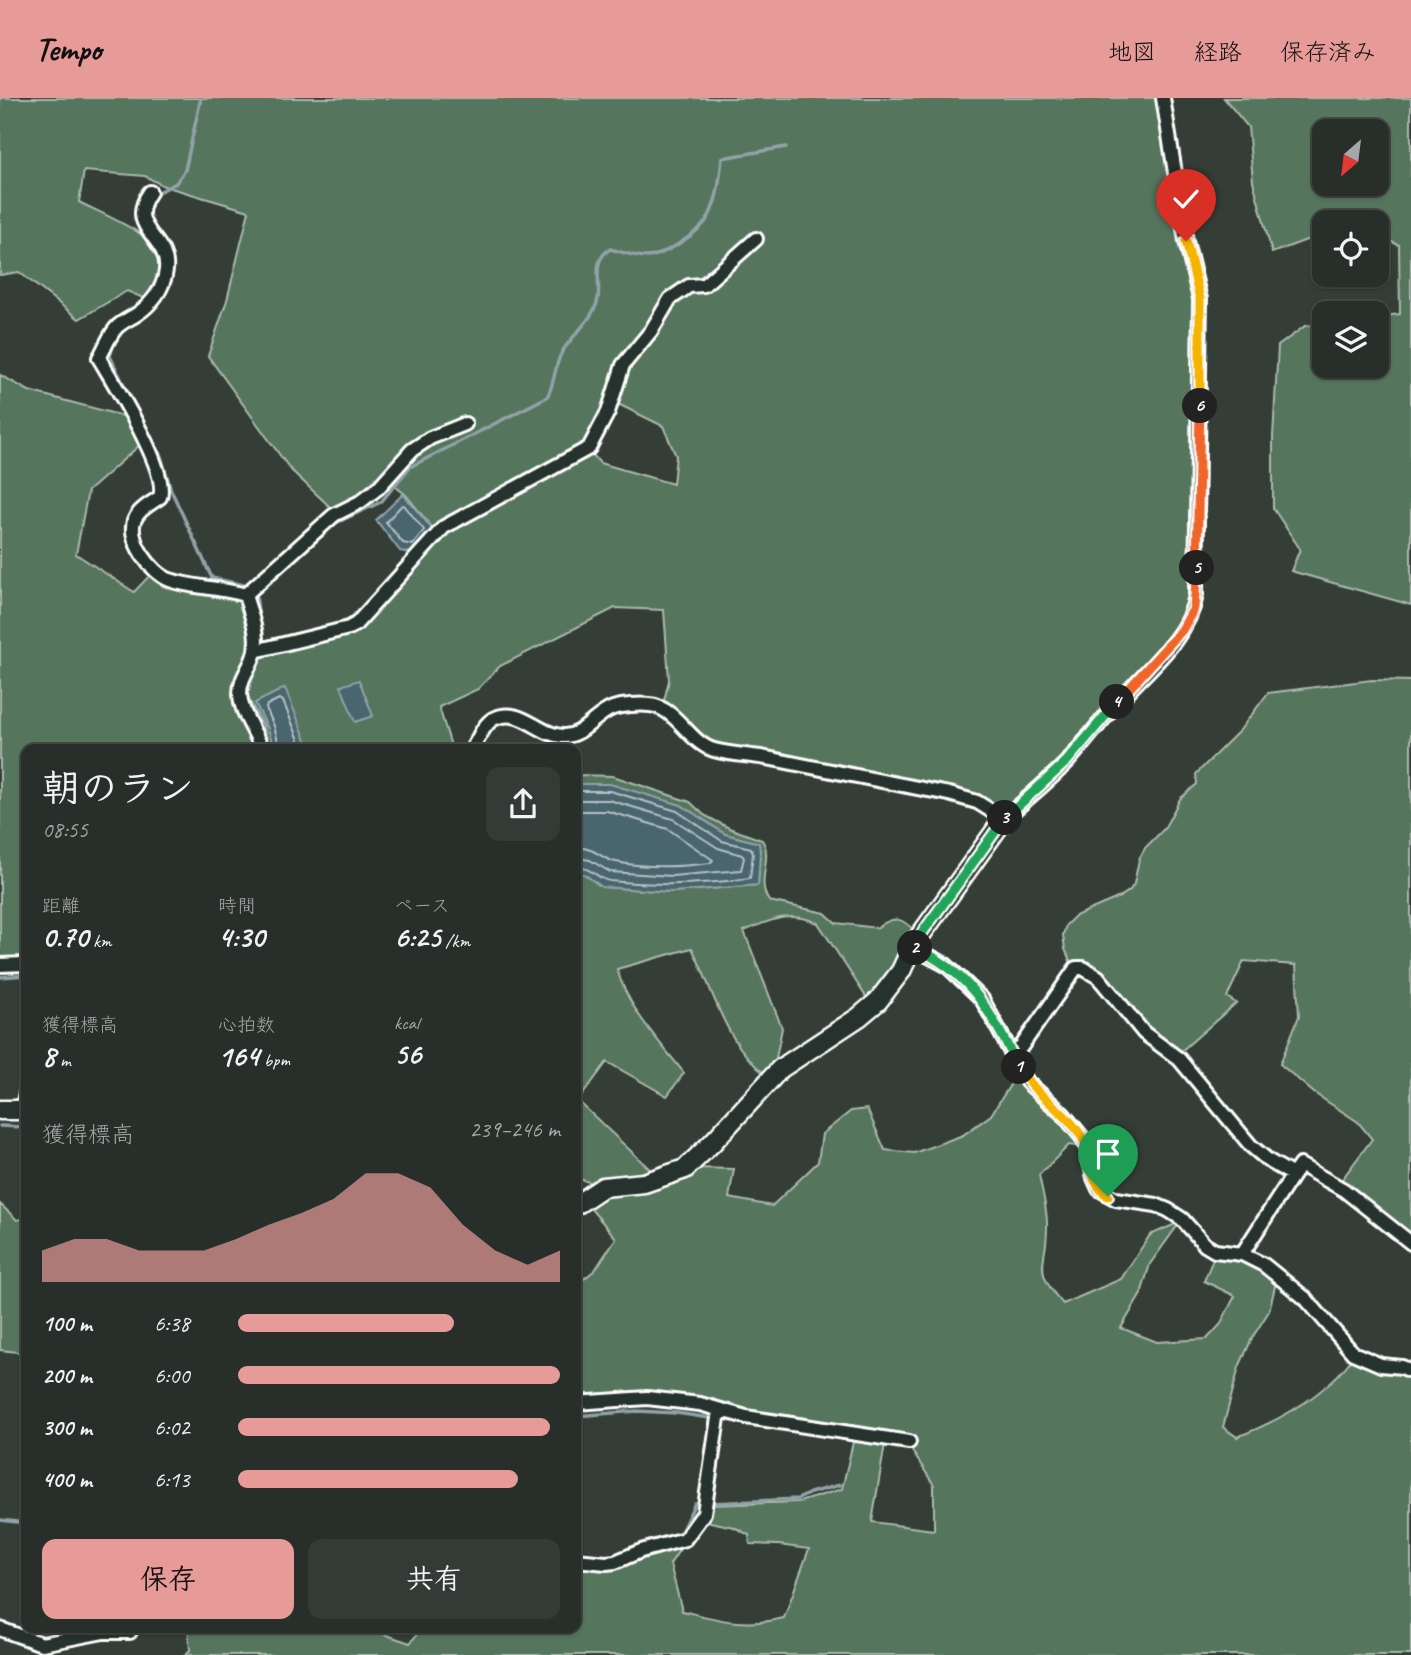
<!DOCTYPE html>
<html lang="ja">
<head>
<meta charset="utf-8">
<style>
  :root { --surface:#282e29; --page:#343a35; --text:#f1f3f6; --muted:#a5a8a8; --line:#444a46; --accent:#e69b98 }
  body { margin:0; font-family:Caveat,"Klee One",sans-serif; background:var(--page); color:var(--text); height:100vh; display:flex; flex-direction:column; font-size:26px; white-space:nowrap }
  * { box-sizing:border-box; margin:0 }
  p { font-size:23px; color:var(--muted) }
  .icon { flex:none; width:38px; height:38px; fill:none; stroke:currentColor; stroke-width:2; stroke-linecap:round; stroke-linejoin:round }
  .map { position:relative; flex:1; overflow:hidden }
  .panel { position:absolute; left:21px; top:646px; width:560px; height:889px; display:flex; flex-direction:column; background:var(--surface); border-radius:14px; box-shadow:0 2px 5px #0004,0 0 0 2px var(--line) }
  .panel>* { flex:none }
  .needle { width:46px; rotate:208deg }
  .fabs { position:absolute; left:1312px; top:21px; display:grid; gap:14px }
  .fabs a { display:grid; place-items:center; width:77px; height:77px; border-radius:14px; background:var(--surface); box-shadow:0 2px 5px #0004,0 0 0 2px var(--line); font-size:35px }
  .pin { position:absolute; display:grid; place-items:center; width:60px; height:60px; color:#fff; margin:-72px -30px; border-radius:50% 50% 50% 0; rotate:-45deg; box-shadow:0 0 7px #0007 }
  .pin .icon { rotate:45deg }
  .km { position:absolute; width:35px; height:35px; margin:-18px; border-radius:50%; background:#222; color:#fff; font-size:19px; line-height:35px; text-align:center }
  .round { display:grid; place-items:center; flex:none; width:74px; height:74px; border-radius:14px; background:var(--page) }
  .summary { display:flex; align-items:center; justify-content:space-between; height:119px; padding:0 21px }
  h1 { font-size:38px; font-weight:700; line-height:52px }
  .figures { display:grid; grid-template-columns:repeat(3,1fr); gap:10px; height:119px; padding:7px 21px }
  .figures div { display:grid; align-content:center }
  .figures b { font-size:30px; font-weight:700 }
  .figures small { font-size:19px; font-weight:400 }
  .figures p { font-size:19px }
  .chart { height:196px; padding:14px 21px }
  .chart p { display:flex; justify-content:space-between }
  .chart svg { width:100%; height:126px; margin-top:7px; fill:var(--accent); opacity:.7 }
  .button { display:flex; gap:14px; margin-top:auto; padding:14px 21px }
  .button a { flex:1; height:80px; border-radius:14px; background:var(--accent); color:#111; font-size:28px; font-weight:700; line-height:80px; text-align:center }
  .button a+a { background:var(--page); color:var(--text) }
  ul { padding:0 21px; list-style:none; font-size:23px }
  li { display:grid; grid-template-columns:112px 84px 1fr; align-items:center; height:52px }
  li i { height:18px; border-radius:9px; background:var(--accent) }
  header { display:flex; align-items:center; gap:42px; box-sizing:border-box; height:98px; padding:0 35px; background:var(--accent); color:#111 }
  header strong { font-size:33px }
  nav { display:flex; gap:38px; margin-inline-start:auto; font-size:24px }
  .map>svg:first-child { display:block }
</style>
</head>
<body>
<header>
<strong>Tempo</strong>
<nav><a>地図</a><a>経路</a><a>保存済み</a></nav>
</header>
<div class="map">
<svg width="1411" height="1557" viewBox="0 0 1411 1557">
  <rect width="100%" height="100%" fill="#353d37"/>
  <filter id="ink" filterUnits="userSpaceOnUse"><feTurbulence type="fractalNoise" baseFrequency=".0143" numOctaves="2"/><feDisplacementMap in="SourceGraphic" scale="14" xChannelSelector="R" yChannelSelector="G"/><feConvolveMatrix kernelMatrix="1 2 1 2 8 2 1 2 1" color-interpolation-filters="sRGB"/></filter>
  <g filter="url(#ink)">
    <path fill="#54745d" stroke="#aabaae" stroke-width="2" fill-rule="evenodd" d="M 0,0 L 1160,0 L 1197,204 L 1194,492 L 1176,535 L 1062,666 L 1004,716 L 970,698 L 716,649 L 704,643 L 663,607 L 669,582 L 664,512 L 615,510 L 500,568 L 478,591 L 439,609 L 452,651 L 264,651 L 242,600 L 258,555 L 351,532 L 434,432 L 406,397 L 390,384 L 373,402 L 331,410 L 290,371 L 208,258 L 227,202 L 249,113 L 164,88 L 145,78 L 84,73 L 79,104 C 96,113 164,141 164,161 C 164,171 154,193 150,203 L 127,193 L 79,221 L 19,174 L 0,177 ZM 609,304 L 616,305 L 663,328 L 676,358 L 673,386 L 600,365 L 585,348 Z
      M 1224,0 L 1411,0 L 1411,507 L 1291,473 L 1300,451 L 1273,410 L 1273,339 L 1278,248 L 1305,228 L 1325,226 L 1325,268 L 1377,268 L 1377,219 L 1400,216 L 1399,147 L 1377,138 L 1377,124 L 1325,124 L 1325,135 L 1272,155 L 1253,83 L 1248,29 ZM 1325,33 L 1377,33 L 1377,86 L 1325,86 Z
      M 0,277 L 29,293 L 127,319 L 141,346 L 88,393 L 76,456 L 134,494 L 152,475 L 239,497 L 255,546 L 240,580 L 259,651 L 26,651 L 26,863 L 0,864 Z
      M 1372,582 L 1411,583 L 1411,1139 L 1340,1084 L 1372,1041 L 1358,1024 L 1314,995 L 1280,966 L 1299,918 L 1296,867 L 1244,863 L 1227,899 L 1236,905 L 1179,955 L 1145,932 L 1105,884 L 1071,865 L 1065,851 L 1063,837 L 1066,827 L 1075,818 L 1120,799 L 1130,792 L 1134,786 L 1139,761 L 1145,750 L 1164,731 L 1180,701 L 1197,686 L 1196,676 L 1240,632 L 1268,595 Z
      M 576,677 L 613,678 L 690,704 L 704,717 L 729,730 L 762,742 C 774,759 755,783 769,803 L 825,815 L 836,825 L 877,830 C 895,816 904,820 918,837 L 868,902 L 818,825 C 789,812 771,822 744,833 L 782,930 L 776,960 L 780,964 L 767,978 C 723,943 716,897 692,850 L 617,871 C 628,911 659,943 684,975 L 667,998 L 607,964 L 578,1003 L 655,1076 L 596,1086 L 576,1080 L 576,776 L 584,776 L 602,789 L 672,794 L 758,787 L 760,755 L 758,745 L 725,736 L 681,707 L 592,687 L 576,686 Z
      M 1017,976 L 1061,1018 L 1084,1049 L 1069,1047 L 1039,1077 C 1042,1092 1047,1110 1047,1126 C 1048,1168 1030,1169 1063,1206 L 1121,1181 L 1150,1137 L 1180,1124 L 1150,1166 L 1141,1196 L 1121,1230 L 1157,1244 L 1207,1241 L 1220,1227 L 1235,1198 L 1204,1183 L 1215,1156 L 1238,1158 L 1277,1180 L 1269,1213 L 1252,1240 L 1239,1269 L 1223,1329 L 1237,1339 C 1281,1322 1326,1297 1354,1258 L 1411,1278 L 1411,1557 L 185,1557 L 190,1552 L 188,1530 L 366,1530 L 410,1545 L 422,1530 L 576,1530 L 576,1464 L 599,1468 L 686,1442 L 670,1466 L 682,1513 C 720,1522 744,1530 784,1520 L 809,1451 L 778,1447 L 750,1446 L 749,1437 L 734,1429 L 710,1424 L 708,1407 L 799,1404 L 842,1391 L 854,1340 L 885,1346 L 872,1424 L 934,1432 L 934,1387 L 910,1350 L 727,1310 L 576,1300 L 576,1187 L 595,1172 L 616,1140 L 585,1104 L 601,1097 L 694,1070 L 734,1071 L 729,1100 L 772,1108 L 818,1064 L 822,1036 L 851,1013 L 867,1011 L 885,1052 L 914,1055 L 963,1037 L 991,1017 Z
      M 0,1106 L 17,1122 L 26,1120 L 26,1255 L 0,1252 Z"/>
    <path fill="#48656e" stroke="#91a3a8" stroke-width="2" d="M 403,396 L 434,433 L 415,456 L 400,453 L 376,422 Z
      M 359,582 L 373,618 L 355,624 L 341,588 Z
      M 285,590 L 308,647 L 297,651 L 274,651 L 268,630 L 255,605 Z
      M 576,686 L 610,686 L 681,707 L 725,736 L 759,745 L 760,755 L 758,787 L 672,794 L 602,789 L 584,776 L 576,776 Z"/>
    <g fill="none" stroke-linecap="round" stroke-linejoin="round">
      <path stroke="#b6c1c5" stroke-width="2" d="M 404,407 L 424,432 L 413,447 L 403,445 L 386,424 L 401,408 Z
        M 280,651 L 274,628 L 266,610 L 267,607 L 279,601 L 283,603 L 299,642 L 297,651
        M 576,693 L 610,693 L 677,713 L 722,743 L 751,750 L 753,756 L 750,780 C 704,787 657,788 610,783 C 597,781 592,769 576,769
        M 576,702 L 609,702 L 673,721 L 718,750 L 742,757 L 744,760 L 741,772 L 672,778 L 610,774 L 590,762 L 576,760
        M 576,713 L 607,713 L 668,731 L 713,762 L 710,765 C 680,769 646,770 616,764 C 601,761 597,750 576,749"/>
      <path stroke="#91a3a8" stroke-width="3.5" d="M 153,98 L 155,96 L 176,85 L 185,72 L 201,0
        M 164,145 C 174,157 175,169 169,183
        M 134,308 L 110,258 L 114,245 L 123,231 L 141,222 L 157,205
        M 149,336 L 160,355 L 171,392 L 212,480 L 244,487
        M 262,547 L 256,497 L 336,425 L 381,404 L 410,369 L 547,299 C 555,285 554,269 562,254 C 572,237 595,220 598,200 C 601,181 591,163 610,151 C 622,154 635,159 647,159 C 664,158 702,133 709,118 C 718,101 720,79 722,60 L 786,49
        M 259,562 L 246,598 L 263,627 L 269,651
        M 0,879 L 26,877
        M 0,1028 L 23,1029
        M 576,1318 L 637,1313 L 676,1315 L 710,1320
        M 712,1405 L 798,1401 L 810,1395 L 840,1387
        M 0,1422 L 26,1425
        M 660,1441 L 681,1434 L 695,1405
        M 62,1532 L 63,1530"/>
      <g stroke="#fff" stroke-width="18">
        <path id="street" d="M 150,94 C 124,131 170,139 166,172 C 164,190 152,206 137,216 C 131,220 124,223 118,228 C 110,235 105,250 99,260 C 115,287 169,373 160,399 C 152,405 139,411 135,421 C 125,440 152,476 170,482 C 192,490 220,489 245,497 C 251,518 261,539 253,560 C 248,573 240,581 240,596 C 241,616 255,632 262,651
          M 245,497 L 334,417 L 360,404 L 378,390 L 412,352 L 430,340 L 465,326
          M 255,553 L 349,530 L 356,526 L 444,429 L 589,350 L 608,314 L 623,267 L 651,233 L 670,201 L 689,188 L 704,187 L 756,141
          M 472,651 C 478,642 483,627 493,621 C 520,607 539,638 563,638 C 583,639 595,616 613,610 C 622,607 640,606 650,607 C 677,610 689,645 714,652 C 732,657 753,657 772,661 C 831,673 890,685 949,696 L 977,704 L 1004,721 C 1025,702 1048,684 1068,663 C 1086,643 1102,621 1121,601 C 1148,571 1189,539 1196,497 L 1200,201 L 1186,143 L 1163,0
          M 912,849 L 946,867 L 982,901 L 1027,984 L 1063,1016 L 1082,1039 L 1087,1049 L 1094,1080 L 1099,1091 L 1116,1101 L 1156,1107 L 1168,1112 L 1182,1121 L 1205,1147 L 1215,1153 L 1242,1156 L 1264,1167 L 1306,1201 L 1353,1255 L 1381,1267 L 1402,1269 L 1411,1273
          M 0,867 L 26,866
          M 1012,957 L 1021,949 L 1076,870 L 1083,870 L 1098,879 L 1144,935 L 1179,961 L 1251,1048 L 1269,1063 L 1293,1077 L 1242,1156
          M 22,1013 L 26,995
          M 1293,1077 L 1300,1067 L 1344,1092 L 1411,1145
          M 576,1305 L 647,1300 L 700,1306 L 746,1319 L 909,1344
          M 576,1462 L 606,1465 L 615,1464 L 641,1453 L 685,1441 L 704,1415 L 719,1313
          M 0,1531 L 42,1546 L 103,1534 L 130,1534"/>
      </g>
      <g stroke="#fff" stroke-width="23">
        <path id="secondary" d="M 0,1012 L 26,1012
          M 576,1107 L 603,1089 L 644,1085 L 685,1071 L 712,1045 L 780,971 L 859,919 L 878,903 L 901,873 L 912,849 L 1004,721"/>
      </g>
      <use href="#street" stroke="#26332d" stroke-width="12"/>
      <use href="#secondary" stroke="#26332d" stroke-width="18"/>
    </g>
  </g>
  <g fill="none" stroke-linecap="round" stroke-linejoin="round" filter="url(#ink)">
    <g stroke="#fff" stroke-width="14">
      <path id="split-1" d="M 1019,969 C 1035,999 1065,1011 1082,1039 C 1094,1059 1086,1083 1108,1098"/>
    </g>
    <g stroke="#fff" stroke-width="14">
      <path id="split-2" d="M 915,850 C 973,875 991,917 1019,969"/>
    </g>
    <g stroke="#fff" stroke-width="14">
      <path id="split-3" d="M 915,850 L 912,849 L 1005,720"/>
    </g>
    <g stroke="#fff" stroke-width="14">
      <path id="split-4" d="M 1005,720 L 1067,663 L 1117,604"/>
    </g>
    <g stroke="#fff" stroke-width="14">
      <path id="split-5" d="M 1117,604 L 1182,532 L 1194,510 L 1197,470"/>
    </g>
    <g stroke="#fff" stroke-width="14">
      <path id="split-6" d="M 1197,470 L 1200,308"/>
    </g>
    <g stroke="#fff" stroke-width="14">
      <path id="split-7" d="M 1186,143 L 1200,201 L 1200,308"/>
    </g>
    <use href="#split-1" stroke="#f5b400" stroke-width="9"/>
    <use href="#split-2" stroke="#22a559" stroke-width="9"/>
    <use href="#split-3" stroke="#22a559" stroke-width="9"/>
    <use href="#split-4" stroke="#22a559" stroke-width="9"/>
    <use href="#split-5" stroke="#f0652b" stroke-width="9"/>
    <use href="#split-6" stroke="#f0652b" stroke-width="9"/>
    <use href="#split-7" stroke="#f5b400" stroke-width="9"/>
  </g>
</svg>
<div class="fabs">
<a><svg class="needle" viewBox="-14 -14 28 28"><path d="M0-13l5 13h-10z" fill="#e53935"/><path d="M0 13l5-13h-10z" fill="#a5a8a8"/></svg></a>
<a><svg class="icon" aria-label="locate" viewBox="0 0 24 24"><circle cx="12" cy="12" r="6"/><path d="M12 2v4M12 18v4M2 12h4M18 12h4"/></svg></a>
<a><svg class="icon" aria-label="layers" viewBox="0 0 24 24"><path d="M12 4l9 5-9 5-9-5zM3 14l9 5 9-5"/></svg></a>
</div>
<div class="pin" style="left:1108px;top:1098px;background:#1e9e55"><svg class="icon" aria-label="arrive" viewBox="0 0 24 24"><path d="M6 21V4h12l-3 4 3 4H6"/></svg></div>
<div class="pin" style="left:1186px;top:143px;background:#d93025"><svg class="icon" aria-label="check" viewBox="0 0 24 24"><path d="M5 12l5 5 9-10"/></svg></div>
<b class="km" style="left:1019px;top:969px">1</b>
<b class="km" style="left:915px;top:850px">2</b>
<b class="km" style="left:1005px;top:720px">3</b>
<b class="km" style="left:1117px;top:604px">4</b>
<b class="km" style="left:1197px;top:470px">5</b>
<b class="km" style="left:1200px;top:308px">6</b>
<section class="panel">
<div class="summary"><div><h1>朝のラン</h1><p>08:55</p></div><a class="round"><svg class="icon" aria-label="share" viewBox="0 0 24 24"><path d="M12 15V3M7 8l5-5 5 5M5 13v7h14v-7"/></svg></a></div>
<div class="figures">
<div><p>距離</p><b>0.70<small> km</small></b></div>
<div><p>時間</p><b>4:30</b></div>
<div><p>ペース</p><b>6:25<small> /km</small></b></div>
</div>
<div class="figures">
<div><p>獲得標高</p><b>8<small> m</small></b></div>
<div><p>心拍数</p><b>164<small> bpm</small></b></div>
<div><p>kcal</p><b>56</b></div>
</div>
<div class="chart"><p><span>獲得標高</span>239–246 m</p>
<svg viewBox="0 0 160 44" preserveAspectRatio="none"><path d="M0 44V33L10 29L20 29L30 33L40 33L50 33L60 29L70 24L80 20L90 15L100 6L110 6L120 11L130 24L140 33L150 38L160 33V44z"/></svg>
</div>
<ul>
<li><b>100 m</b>6:38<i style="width:67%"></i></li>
<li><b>200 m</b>6:00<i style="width:100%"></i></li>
<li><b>300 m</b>6:02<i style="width:97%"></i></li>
<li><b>400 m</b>6:13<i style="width:87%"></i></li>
</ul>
<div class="button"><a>保存</a><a>共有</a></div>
</section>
</div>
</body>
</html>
